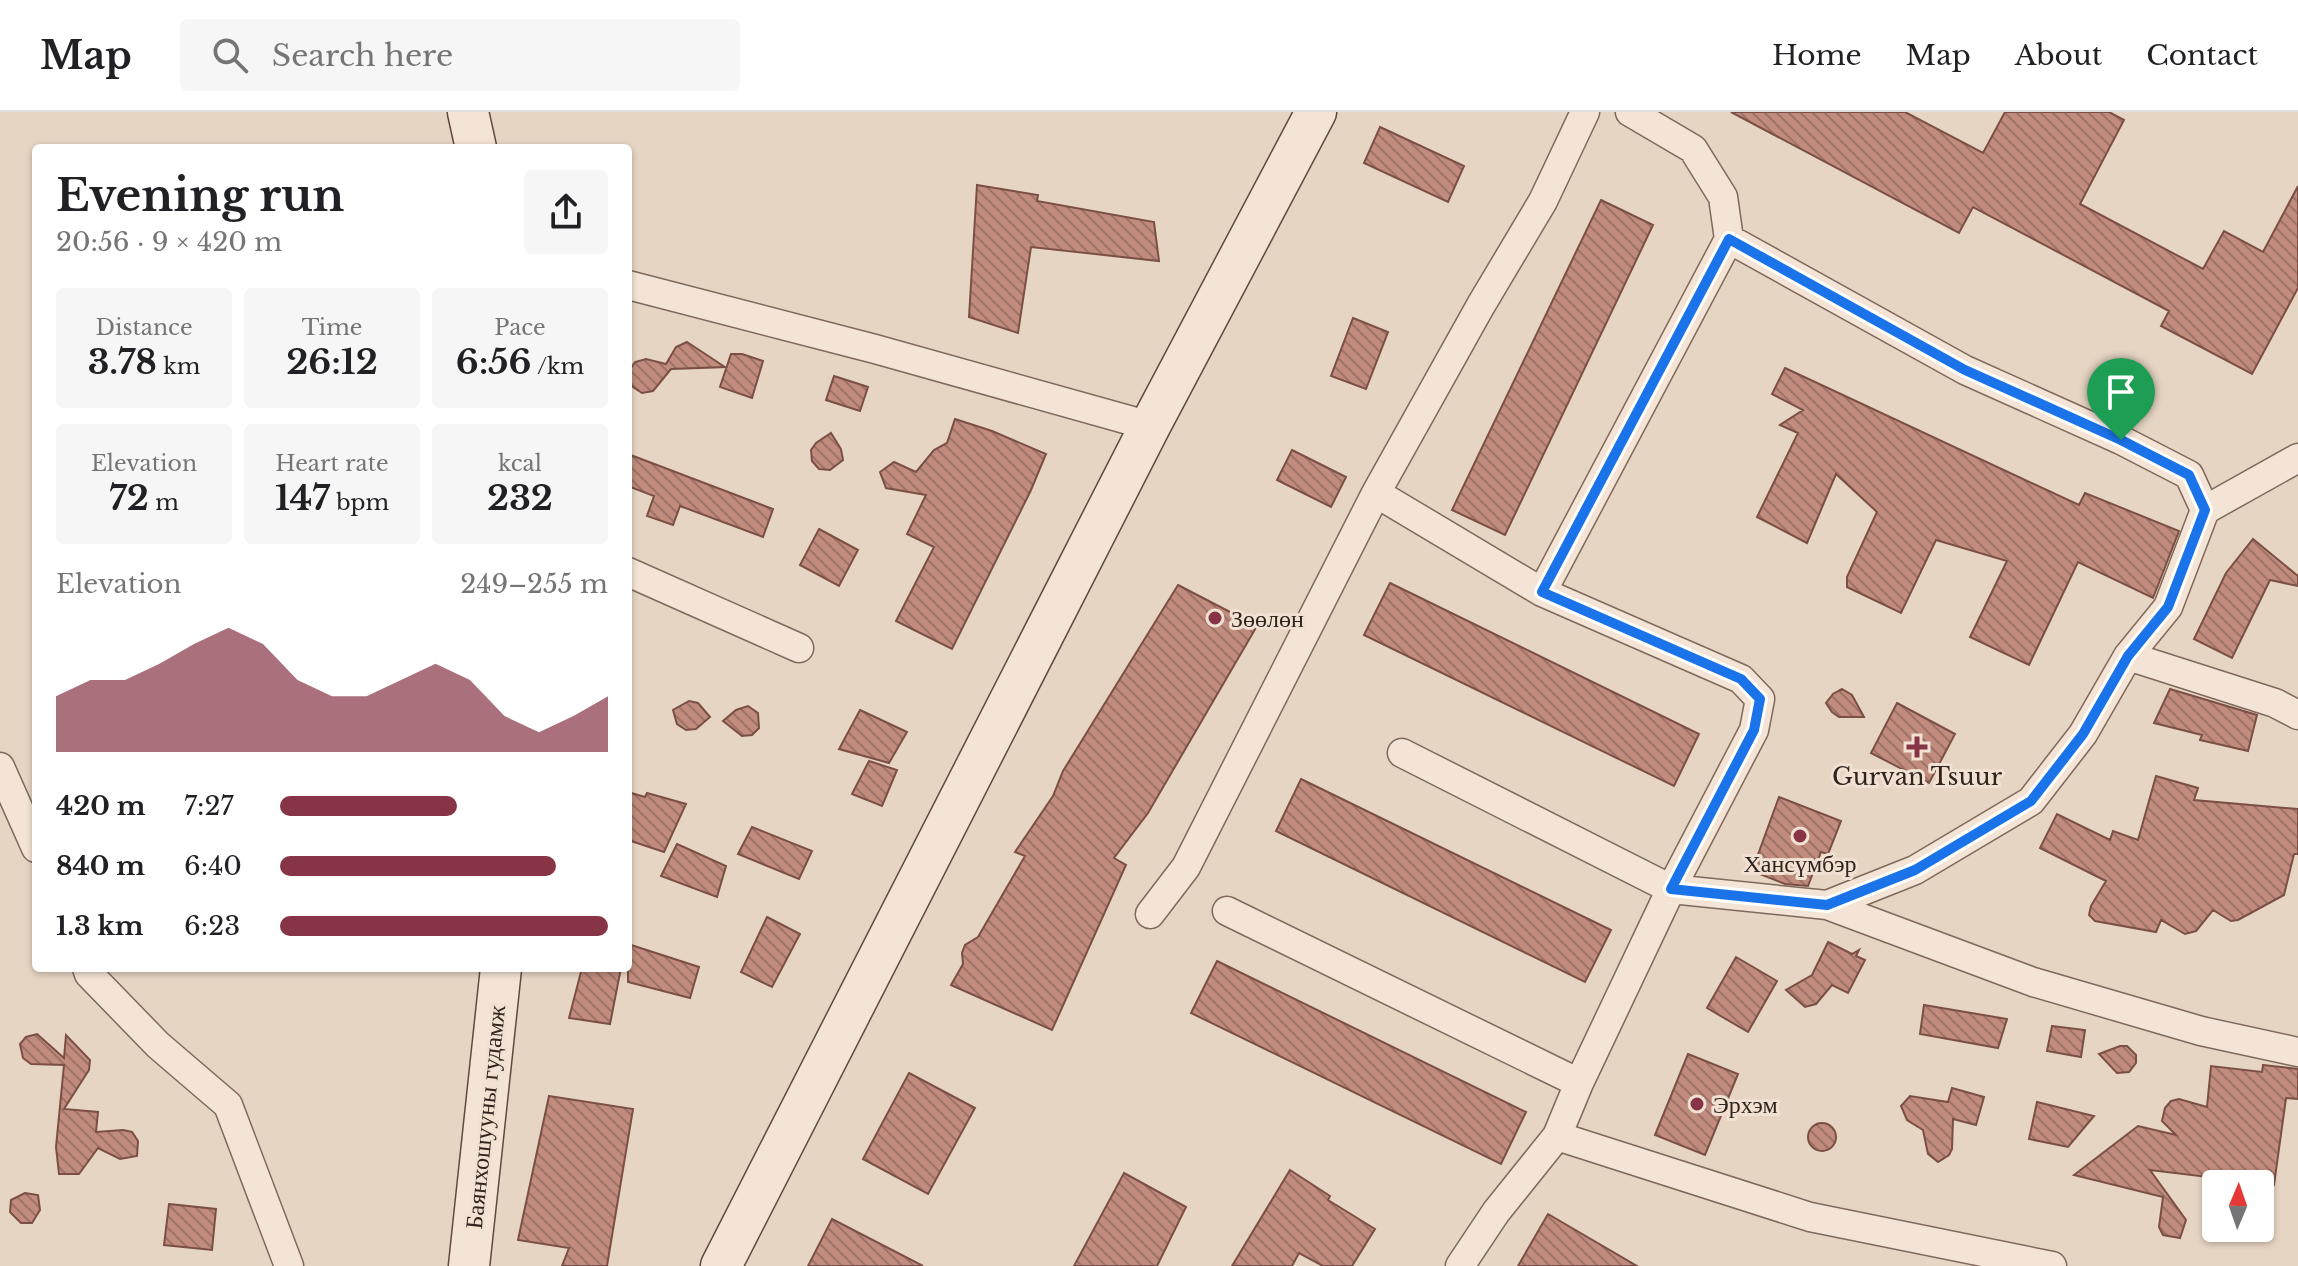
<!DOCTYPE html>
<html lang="en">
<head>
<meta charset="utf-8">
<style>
  :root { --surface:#fff; --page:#f6f6f6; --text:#202124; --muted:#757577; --line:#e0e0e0; --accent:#873446 }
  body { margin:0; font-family:"Libre Baskerville",serif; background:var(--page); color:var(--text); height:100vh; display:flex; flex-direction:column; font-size:30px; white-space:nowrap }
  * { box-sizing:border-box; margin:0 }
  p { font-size:26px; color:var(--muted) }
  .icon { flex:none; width:44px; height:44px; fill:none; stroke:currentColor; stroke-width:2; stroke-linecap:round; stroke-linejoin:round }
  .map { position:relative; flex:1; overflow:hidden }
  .side { position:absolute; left:32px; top:32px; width:600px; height:828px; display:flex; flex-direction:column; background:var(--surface); border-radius:8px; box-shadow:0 2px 6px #0004 }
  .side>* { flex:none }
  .needle { width:52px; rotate:2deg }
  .buttons { position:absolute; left:2202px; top:1058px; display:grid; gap:16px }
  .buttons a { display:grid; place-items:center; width:72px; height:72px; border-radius:8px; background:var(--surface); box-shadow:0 2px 6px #0004; font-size:40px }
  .pin { position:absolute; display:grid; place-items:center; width:68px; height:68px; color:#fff; margin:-82px -34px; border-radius:50% 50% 50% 0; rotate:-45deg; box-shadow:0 0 8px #0007 }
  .pin .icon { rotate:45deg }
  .round { display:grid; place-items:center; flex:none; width:84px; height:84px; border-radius:8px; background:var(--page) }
  .overview { display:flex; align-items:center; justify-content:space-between; height:136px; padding:0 24px }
  h1 { font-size:44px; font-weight:800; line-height:60px }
  .figures { display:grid; grid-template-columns:repeat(3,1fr); gap:12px; height:136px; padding:8px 24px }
  .figures div { display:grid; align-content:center; border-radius:8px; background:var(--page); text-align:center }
  .figures b { font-size:34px; font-weight:800 }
  .figures small { font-size:22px; font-weight:400 }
  .figures p { font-size:22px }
  .chart { height:224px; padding:16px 24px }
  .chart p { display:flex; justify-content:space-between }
  .chart svg { width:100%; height:144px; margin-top:8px; fill:var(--accent); opacity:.7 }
  ul { padding:0 24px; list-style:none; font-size:26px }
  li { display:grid; grid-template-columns:128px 96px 1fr; align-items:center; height:60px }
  li i { height:20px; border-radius:10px; background:var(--accent) }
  header { display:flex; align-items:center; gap:48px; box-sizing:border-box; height:112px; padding:0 40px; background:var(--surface); border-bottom:2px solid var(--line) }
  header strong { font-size:38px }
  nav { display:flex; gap:44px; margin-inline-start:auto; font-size:28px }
  .search { width:560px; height:72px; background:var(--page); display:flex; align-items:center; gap:20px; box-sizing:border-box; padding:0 28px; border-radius:8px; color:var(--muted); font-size:30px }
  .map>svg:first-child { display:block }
</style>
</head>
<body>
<header>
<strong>Map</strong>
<div class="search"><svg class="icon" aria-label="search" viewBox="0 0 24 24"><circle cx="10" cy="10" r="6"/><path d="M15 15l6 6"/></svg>Search here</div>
<nav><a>Home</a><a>Map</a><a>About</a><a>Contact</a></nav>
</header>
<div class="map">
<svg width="2298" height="1154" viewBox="0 0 2298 1154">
  <defs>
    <pattern id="building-back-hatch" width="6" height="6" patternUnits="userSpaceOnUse" patternTransform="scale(2)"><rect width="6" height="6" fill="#c18c7e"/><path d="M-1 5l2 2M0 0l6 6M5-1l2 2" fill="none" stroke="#9d7267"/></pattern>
  </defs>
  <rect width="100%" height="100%" fill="#e7d5c3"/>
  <path fill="url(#building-back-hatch)" stroke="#7b4f45" stroke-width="2" d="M 1731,0 L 1905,0 L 1983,41 L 2005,0 L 2109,0 L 2124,8 L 2080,92 L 2203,157 L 2224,119 L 2263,140 L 2298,74 L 2298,176 L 2252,262 L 2161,214 L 2169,199 L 1973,95 L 1959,121 Z
    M 1380,15 L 1464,54 L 1448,90 L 1364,51 Z
    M 977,73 L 1038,83 L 1037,89 L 1154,110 L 1159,149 L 1031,135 L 1018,221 L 969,205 Z
    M 1601,88 L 1653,113 L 1505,423 L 1452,398 Z
    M 1353,206 L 1388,220 L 1366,277 L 1331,264 Z
    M 687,230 L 725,255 L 671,257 L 653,279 L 642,281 L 633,275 L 629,271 L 629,259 L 635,250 L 646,247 L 666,252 L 676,235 Z
    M 731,242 L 742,242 L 763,249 L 752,286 L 720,275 Z
    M 1785,256 L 2079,393 L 2085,381 L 2179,419 L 2153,486 L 2078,450 L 2029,553 L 1970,525 L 2007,449 L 1936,428 L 1901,501 L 1847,475 L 1847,465 L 1877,400 L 1836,362 L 1807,431 L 1757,405 L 1798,321 L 1780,313 L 1803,298 L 1772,282 Z
    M 834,264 L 868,275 L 860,299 L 826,288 Z
    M 955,307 L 992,319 L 1046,342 L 1031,378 L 952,537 L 896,509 L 934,435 L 907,422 L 926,383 L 886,376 L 880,360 L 894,350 L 916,360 L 934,338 L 947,331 Z
    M 831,321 L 841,337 L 843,348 L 830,358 L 819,357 L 812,349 L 811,338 L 816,331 Z
    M 1292,338 L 1346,365 L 1331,395 L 1277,368 Z
    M 628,342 L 773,397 L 763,425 L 680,394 L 673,413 L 647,404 L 654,384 L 628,374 Z
    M 819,417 L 858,438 L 839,474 L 800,453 Z
    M 2253,427 L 2298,464 L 2298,474 L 2270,468 L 2232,546 L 2194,527 L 2226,461 Z
    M 1390,471 L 1699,622 L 1674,674 L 1364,523 Z
    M 1178,473 L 1257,514 L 1148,701 L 1114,746 L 1126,753 L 1052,918 L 951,873 L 963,852 L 962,841 L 965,833 L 978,825 L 1025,744 L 1015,740 L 1053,684 L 1063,659 Z
    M 1842,577 L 1852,583 L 1864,605 L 1839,605 L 1832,600 L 1826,591 L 1833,582 Z
    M 2170,577 L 2257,603 L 2248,639 L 2200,628 L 2202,623 L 2154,611 Z
    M 689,589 L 698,591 L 710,605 L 696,617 L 686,618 L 677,612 L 673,598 Z
    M 1897,591 L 1955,622 L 1929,671 L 1871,641 Z
    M 748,594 L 758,601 L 759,616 L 752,623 L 742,624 L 723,609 L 736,598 Z
    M 860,598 L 907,620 L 889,651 L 839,637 Z
    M 869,649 L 897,658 L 882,694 L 852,682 Z
    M 2156,664 L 2198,676 L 2194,688 L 2298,697 L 2298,742 L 2294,742 L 2284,783 L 2238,808 L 2231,809 L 2213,798 L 2196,819 L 2185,822 L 2161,808 L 2156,820 L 2095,809 L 2089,803 L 2091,794 L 2106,769 L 2040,736 L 2057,702 L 2110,728 L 2113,719 L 2138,728 Z
    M 1301,667 L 1611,818 L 1585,870 L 1276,719 Z
    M 628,680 L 645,685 L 647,681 L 686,692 L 664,740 L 628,728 Z
    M 1779,685 L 1841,709 L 1828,742 L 1821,740 L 1808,774 L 1785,772 L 1752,759 Z
    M 752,715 L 812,739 L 799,767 L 738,742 Z
    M 677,732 L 726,754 L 717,785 L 661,764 Z
    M 767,805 L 800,822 L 772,875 L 741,860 Z
    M 1828,830 L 1852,842 L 1859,838 L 1856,844 L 1865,848 L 1848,881 L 1832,873 L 1816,892 L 1805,895 L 1786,878 L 1812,863 Z
    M 628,832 L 699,855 L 690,886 L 628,870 Z
    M 1736,845 L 1777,869 L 1748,920 L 1707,896 Z
    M 1217,849 L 1526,1000 L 1501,1052 L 1191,901 Z
    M 582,856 L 621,856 L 610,912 L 569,906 Z
    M 1924,893 L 2007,907 L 1998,936 L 1920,922 Z
    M 2052,914 L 2085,918 L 2081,945 L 2047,939 Z
    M 37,922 L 64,946 L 66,923 L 90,948 L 89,958 L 64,997 L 98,1000 L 96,1020 L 123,1018 L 132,1020 L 138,1029 L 137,1044 L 120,1047 L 98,1036 L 79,1062 L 59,1062 L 56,1035 L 64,953 L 31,952 L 23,946 L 20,932 L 26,925 Z
    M 2120,934 L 2127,934 L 2136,943 L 2136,951 L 2129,960 L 2117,961 L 2099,942 Z
    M 1688,942 L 1738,962 L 1705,1043 L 1655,1023 Z
    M 2263,953 L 2298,957 L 2298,987 L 2286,986 L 2274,1073 L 2150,1058 L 2186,1108 L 2180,1126 L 2163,1123 L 2159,1115 L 2163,1085 L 2074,1063 L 2138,1014 L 2176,1023 L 2162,1009 L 2165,996 L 2171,989 L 2179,987 L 2207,995 L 2211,954 L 2262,960 Z
    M 909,961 L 975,996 L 928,1082 L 863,1047 Z
    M 1952,976 L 1984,985 L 1976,1013 L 1953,1007 L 1952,1037 L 1949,1043 L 1938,1050 L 1928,1042 L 1923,1018 L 1907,1008 L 1901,994 L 1910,984 L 1948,990 Z
    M 549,984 L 633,997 L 607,1154 L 562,1154 L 569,1136 L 518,1128 Z
    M 2037,990 L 2094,1004 L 2068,1035 L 2029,1027 Z
    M1808 1025a14 14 0 1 1 28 0a14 14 0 1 1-28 0Z
    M 1290,1058 L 1330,1084 L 1328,1088 L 1375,1117 L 1352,1154 L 1323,1154 L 1299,1141 L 1292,1154 L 1232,1154 Z
    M 1124,1061 L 1186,1095 L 1157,1154 L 1074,1154 Z
    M 25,1081 L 38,1083 L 40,1098 L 32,1111 L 21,1111 L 10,1100 L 11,1088 Z
    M 169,1092 L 216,1097 L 212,1138 L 164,1133 Z
    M 1548,1102 L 1637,1154 L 1518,1154 Z
    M 832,1107 L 923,1154 L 808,1154 Z"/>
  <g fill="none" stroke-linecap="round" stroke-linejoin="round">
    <g stroke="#7f685c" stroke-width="31">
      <path id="street" d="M 1729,127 L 1965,258 L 2121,328 L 2189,363 L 2205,398
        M 628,173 L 875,237 L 1150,314
        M 1376,381 L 1542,480 L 1741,567 L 1760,587 L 1754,618 L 1671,777 L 1579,971 L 1557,1024 L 1496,1100 L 1460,1154
        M 628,460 L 799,536
        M 1542,480 L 1729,127 L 1723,85 L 1693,37 L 1630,0
        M 2128,544 L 2275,591 L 2298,603
        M 1402,641 L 1671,777 L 1827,793 L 1915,758 L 2031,689 L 2083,622 L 2128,544 L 2168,495 L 2205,398 L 2298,346
        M 0,655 L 36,736
        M 1827,793 L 2033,870 L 2201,919 L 2298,940
        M 1227,799 L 1579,971
        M 1150,802 L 1186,755 L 1376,381 L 1481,193 L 1543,89 L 1585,0
        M 87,856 L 89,862 L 158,933 L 228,993 L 289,1154
        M 1557,1024 L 1810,1105 L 2052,1154"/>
    </g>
    <g stroke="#614940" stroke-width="43">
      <path id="secondary" d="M 468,0 L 476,36
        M 469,1154 L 501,856
        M 721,1154 L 1150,314 L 1316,0"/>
    </g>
    <use href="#street" stroke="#f4e4d5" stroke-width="28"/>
    <use href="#secondary" stroke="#f4e4d5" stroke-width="40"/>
  </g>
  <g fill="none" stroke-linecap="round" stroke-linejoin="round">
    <g stroke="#fff" stroke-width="16">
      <path id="route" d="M 1729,127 L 1965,258 L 2121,328 L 2189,363 L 2205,398 L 2168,495 L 2128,544 L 2083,622 L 2031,689 L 1915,758 L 1827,793 L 1671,777 L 1754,618 L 1760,587 L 1741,567 L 1542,480 Z"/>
    </g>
    <use href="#route" stroke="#1a73e8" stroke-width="10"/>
  </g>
  <g fill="#873446" stroke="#f0e1d2" stroke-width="3">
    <circle cx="1215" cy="506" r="8"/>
    <path d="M1913 623h8v8h8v8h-8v8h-8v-8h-8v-8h8z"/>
    <circle cx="1800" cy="724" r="8"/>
    <circle cx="1697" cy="992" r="8"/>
  </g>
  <g text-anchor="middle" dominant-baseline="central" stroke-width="6" stroke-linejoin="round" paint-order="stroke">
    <g font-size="24" fill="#31241e" stroke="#f0e1d2" text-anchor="start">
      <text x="1231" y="506">Зөөлөн</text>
      <text x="1917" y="664" text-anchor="middle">Gurvan Tsuur</text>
      <text x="1800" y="751" text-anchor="middle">Хансүмбэр</text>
      <text x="1713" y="992">Эрхэм</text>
    </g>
    <g font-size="24" fill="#31241e" stroke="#f0e1d2">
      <text transform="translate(485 1005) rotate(-84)">Баянхошууны гудамж</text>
    </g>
  </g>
</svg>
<div class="buttons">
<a><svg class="needle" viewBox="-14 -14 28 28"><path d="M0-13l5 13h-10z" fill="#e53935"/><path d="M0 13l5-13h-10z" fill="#757577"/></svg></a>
</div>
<div class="pin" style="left:2121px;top:328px;background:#1e9e55"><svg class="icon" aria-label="arrive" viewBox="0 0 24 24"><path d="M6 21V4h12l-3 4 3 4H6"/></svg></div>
<section class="side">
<div class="overview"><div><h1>Evening run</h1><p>20:56 · 9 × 420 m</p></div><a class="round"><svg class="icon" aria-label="share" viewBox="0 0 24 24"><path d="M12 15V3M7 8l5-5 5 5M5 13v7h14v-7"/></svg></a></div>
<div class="figures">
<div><p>Distance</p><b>3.78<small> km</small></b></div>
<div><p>Time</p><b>26:12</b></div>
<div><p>Pace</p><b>6:56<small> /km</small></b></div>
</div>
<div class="figures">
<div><p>Elevation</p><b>72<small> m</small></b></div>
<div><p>Heart rate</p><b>147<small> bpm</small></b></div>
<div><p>kcal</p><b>232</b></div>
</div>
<div class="chart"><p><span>Elevation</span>249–255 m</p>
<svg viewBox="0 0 160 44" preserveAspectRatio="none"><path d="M0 44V27L10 22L20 22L30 17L40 11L50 6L60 11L70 22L80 27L90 27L100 22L110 17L120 22L130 33L140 38L150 33L160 27V44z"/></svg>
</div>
<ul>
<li><b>420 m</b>7:27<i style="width:54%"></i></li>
<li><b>840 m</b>6:40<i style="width:84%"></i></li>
<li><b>1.3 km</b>6:23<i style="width:100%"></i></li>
</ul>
</section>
</div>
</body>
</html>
